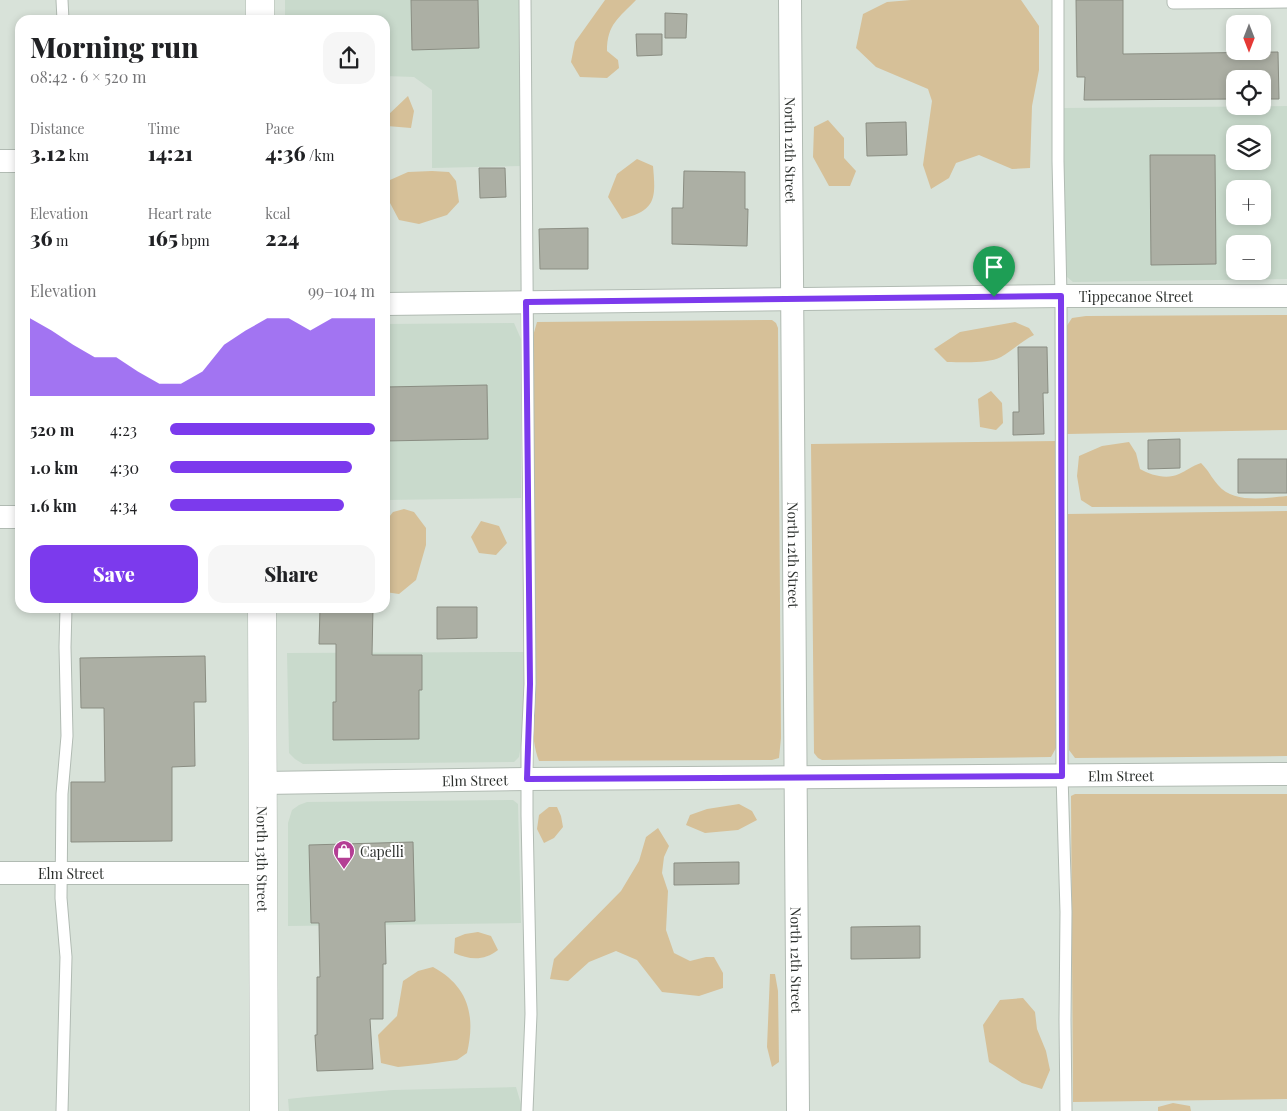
<!DOCTYPE html>
<html lang="en">
<head>
<meta charset="utf-8">
<style>
  :root { --surface:#fff; --page:#f6f6f6; --text:#202124; --muted:#757577; --accent:#7c3aed }
  body { margin:0; font-family:"Playfair Display",serif; background:var(--page); color:var(--text); height:100vh; display:flex; flex-direction:column; font-size:19px; white-space:nowrap }
  * { box-sizing:border-box; margin:0 }
  p { font-size:16px; color:var(--muted) }
  .icon { flex:none; width:28px; height:28px; fill:none; stroke:currentColor; stroke-width:2; stroke-linecap:round; stroke-linejoin:round }
  .map { position:relative; flex:1; overflow:hidden }
  .sheet { position:absolute; left:15px; top:15px; width:375px; height:598px; display:flex; flex-direction:column; background:var(--surface); border-radius:15px; box-shadow:0 2px 8px #0003 }
  .sheet>* { flex:none }
  .needle { width:32px; rotate:180deg }
  .buttons { position:absolute; left:1226px; top:15px; display:grid; gap:10px }
  .buttons a { display:grid; place-items:center; width:45px; height:45px; border-radius:10px; background:var(--surface); box-shadow:0 2px 8px #0003; font-size:25px }
  .pin { position:absolute; display:grid; place-items:center; width:42px; height:42px; color:#fff; margin:-51px -21px; border-radius:50% 50% 50% 0; rotate:-45deg; box-shadow:0 0 5px #0007 }
  .pin .icon { rotate:45deg }
  .round { display:grid; place-items:center; flex:none; width:52px; height:52px; border-radius:15px; background:var(--page) }
  .headline { display:flex; align-items:center; justify-content:space-between; height:85px; padding:0 15px }
  h1 { font-size:28px; font-weight:800; line-height:38px }
  .stats { display:grid; grid-template-columns:repeat(3,1fr); gap:8px; height:85px; padding:5px 15px }
  .stats div { display:grid; align-content:center }
  .stats b { font-size:21px; font-weight:800 }
  .stats small { font-size:14px; font-weight:400 }
  .stats p { font-size:14px }
  .chart { height:140px; padding:10px 15px }
  .chart p { display:flex; justify-content:space-between }
  .chart svg { width:100%; height:90px; margin-top:5px; fill:var(--accent); opacity:.7 }
  .button { display:flex; gap:10px; margin-top:auto; padding:10px 15px }
  .button a { flex:1; height:58px; border-radius:15px; background:var(--accent); color:#fff; font-size:20px; font-weight:800; line-height:58px; text-align:center }
  .button a+a { background:var(--page); color:var(--text) }
  ul { padding:0 15px; list-style:none; font-size:16px }
  li { display:grid; grid-template-columns:80px 60px 1fr; align-items:center; height:38px }
  li i { height:12px; border-radius:6px; background:var(--accent) }
  .map>svg:first-child { display:block }
</style>
</head>
<body>
<div class="map">
<svg width="1287" height="1111" viewBox="0 0 1287 1111">
  <rect width="100%" height="100%" fill="#d8e2d9"/>
  <path fill="#c9dacc" fill-rule="evenodd" d="M 285,0 L 521,0 L 521,166 L 432,168 L 432,90 L 414,77 L 385,76 L 385,20 L 285,20 Z
    M 1287,106 L 1287,279 L 1073,282 L 1067,277 L 1063,166 L 1064,108 ZM 1235,134 L 1262,134 L 1262,161 L 1235,161 ZM 1235,189 L 1262,189 L 1262,216 L 1235,216 ZM 1235,244 L 1262,244 L 1262,271 L 1235,271 Z
    M 514,323 L 521,339 L 521,498 L 385,500 L 385,324 Z
    M 524,652 L 525,686 L 521,744 L 519,757 L 514,762 L 303,764 L 295,759 L 289,753 L 287,653 Z
    M 513,800 L 518,804 L 521,923 L 288,926 L 288,823 L 292,810 L 299,805 L 307,802 Z
    M 516,1087 L 521,1104 L 521,1111 L 289,1111 L 288,1099 L 307,1097 L 393,1090 Z"/>
  <path fill="#d6c098" d="M 605,0 L 636,0 C 619,18 607,24 607,51 L 618,60 L 619,68 L 607,78 L 580,77 L 571,62 L 575,42 Z
    M 911,0 L 1021,0 L 1039,26 L 1039,70 L 1032,106 L 1030,168 L 1012,169 L 979,155 L 956,163 L 949,178 L 931,189 L 923,165 L 932,101 L 928,89 L 876,67 L 856,48 L 863,14 L 887,2 Z
    M 408,96 L 414,111 L 411,128 L 387,126 L 387,116 Z
    M 828,120 L 844,138 L 844,158 L 856,171 L 850,186 L 829,186 L 813,157 L 814,127 Z
    M 637,159 L 653,166 C 656,199 656,210 622,219 L 608,197 L 617,174 Z
    M 432,171 L 449,172 L 456,181 L 459,202 L 447,215 L 419,224 L 399,220 L 390,203 L 390,180 L 408,172 Z
    M 1287,315 L 1287,430 L 1067,434 L 1066,327 L 1072,318 L 1086,316 Z
    M 772,320 L 776,323 L 778,328 L 781,738 L 779,758 L 772,760 L 539,761 C 527,729 536,693 536,660 C 534,552 532,444 533,336 L 537,322 Z
    M 1015,322 L 1029,328 L 1034,335 C 1022,341 1013,350 1001,357 C 988,364 962,362 947,362 L 934,349 L 960,332 Z
    M 991,391 L 1002,403 L 1003,423 L 996,430 L 980,427 L 978,399 Z
    M 1057,441 L 1056,748 L 1051,757 L 822,760 L 818,758 L 814,753 L 811,444 Z
    M 1129,442 L 1136,453 L 1140,469 C 1151,475 1166,480 1179,474 C 1186,471 1192,466 1201,463 C 1209,471 1211,477 1218,485 C 1234,504 1265,498 1287,496 L 1287,506 L 1092,507 L 1081,500 L 1077,476 L 1079,456 L 1102,446 Z
    M 404,509 L 414,512 L 426,528 L 426,545 L 416,580 L 399,594 L 385,592 L 385,522 L 393,512 Z
    M 1287,511 L 1287,756 L 1075,758 L 1069,750 L 1067,514 Z
    M 481,521 L 499,526 L 507,543 L 496,555 L 479,553 L 471,537 Z
    M 1075,794 L 1287,794 L 1287,1099 L 1073,1102 L 1071,796 Z
    M 739,804 L 752,811 L 757,820 L 738,830 L 705,833 L 686,825 L 690,815 L 707,809 Z
    M 549,807 L 557,807 L 561,816 L 563,827 L 554,838 L 544,843 L 537,829 L 539,815 Z
    M 658,828 L 669,846 L 664,857 L 662,873 L 668,891 L 666,930 L 674,953 L 690,961 L 706,957 L 714,957 L 723,973 L 723,988 L 699,996 L 662,992 L 637,960 L 616,951 L 589,962 L 568,981 L 550,979 L 554,959 L 621,891 L 639,861 L 646,837 Z
    M 478,932 L 491,936 L 498,950 C 484,961 470,960 454,953 L 455,938 L 465,934 Z
    M 433,967 C 468,986 476,1015 467,1053 L 457,1060 L 428,1064 L 398,1067 L 381,1063 L 378,1035 L 397,1016 L 403,981 L 418,971 Z
    M 770,974 L 775,974 L 778,991 L 779,1062 L 772,1067 L 767,1047 Z
    M 1023,998 L 1035,1012 L 1037,1029 L 1046,1051 L 1050,1070 L 1042,1089 L 1022,1083 L 989,1062 L 983,1025 L 1000,1000 Z
    M 1173,1103 L 1190,1106 L 1191,1111 L 1158,1111 L 1158,1107 Z"/>
  <path fill="#acafa4" stroke="#8a8d82" d="M 411,0 L 478,0 L 479,48 L 412,50 Z
    M 1076,0 L 1123,0 L 1123,54 L 1278,52 L 1279,99 L 1262,99 L 1262,79 L 1235,79 L 1235,99 L 1084,100 L 1085,77 L 1077,77 Z
    M 665,13 L 687,14 L 686,38 L 665,38 Z
    M 636,34 L 662,34 L 662,55 L 637,56 Z
    M 906,122 L 907,155 L 867,156 L 866,123 Z
    M 1150,155 L 1215,155 L 1216,264 L 1151,265 Z
    M 479,168 L 505,168 L 506,197 L 480,198 Z
    M 684,171 L 745,172 L 745,209 L 748,209 L 747,246 L 672,244 L 672,208 L 683,208 Z
    M 588,228 L 588,269 L 540,269 L 539,229 Z
    M 1018,347 L 1047,347 L 1048,393 L 1043,393 L 1044,434 L 1013,435 L 1013,412 L 1019,412 Z
    M 487,385 L 488,439 L 385,441 L 385,387 Z
    M 1180,439 L 1180,468 L 1148,469 L 1148,440 Z
    M 1238,459 L 1287,459 L 1287,493 L 1238,493 Z
    M 437,607 L 477,607 L 477,638 L 437,639 Z
    M 320,608 L 373,608 L 372,655 L 422,655 L 422,690 L 419,690 L 419,739 L 333,740 L 333,702 L 336,702 L 336,644 L 319,644 Z
    M 205,656 L 206,702 L 194,702 L 195,766 L 172,767 L 172,841 L 71,842 L 71,782 L 105,782 L 104,708 L 81,708 L 80,658 Z
    M 413,842 L 415,921 L 385,922 L 386,964 L 383,964 L 383,1019 L 370,1019 L 373,1069 L 317,1071 L 315,1035 L 317,1035 L 317,977 L 320,977 L 319,923 L 311,923 L 309,845 Z
    M 739,862 L 739,884 L 674,885 L 674,863 Z
    M 920,926 L 920,958 L 851,959 L 851,927 Z"/>
  <g fill="none" stroke-linecap="round" stroke-linejoin="round">
    <g stroke="#b1bbb3" stroke-width="13">
      <path id="service" d="M 62,0 L 63,20
        M 525,0 L 530,684 L 527,747 L 527,815 L 531,1014 L 527,1111
        M 1058,0 L 1058,161 L 1061,296 L 1062,775 L 1066,912 L 1065,1020 L 1066,1111
        M 1173,0 L 1173,3 L 1287,2
        M 62,1111 L 66,957 L 61,898 L 62,794 L 67,736 L 65,647 L 66,608"/>
    </g>
    <g stroke="#b1bbb3" stroke-width="24">
      <g id="minor">
        <path id="s1" d="M 790,0 L 798,1111"/>
        <path d="M 0,161 L 20,161"/>
        <path id="s2" d="M 385,304 L 1061,296 L 1287,296"/>
        <path d="M 0,517 L 20,517"/>
        <path id="s3" d="M 263,783 L 527,779 L 1287,774"/>
        <path id="s4" d="M 0,873 L 263,873"/>
      </g>
    </g>
    <g stroke="#b1bbb3" stroke-width="29">
      <g id="secondary">
        <path d="M 260,0 L 260,20"/>
        <path id="s5" d="M 262,608 L 264,1111"/>
      </g>
    </g>
    <use href="#service" stroke="#fff" stroke-width="11"/>
    <use href="#minor" stroke="#fff" stroke-width="22"/>
    <use href="#secondary" stroke="#fff" stroke-width="28"/>
  </g>
  <g fill="none" stroke-linecap="round" stroke-linejoin="round">
    <g stroke="#fff" stroke-width="10">
      <path id="route" d="M 1061,296 L 1062,776 L 527,779 L 530,684 L 526,302 Z"/>
    </g>
    <use href="#route" stroke="#7c3aed" stroke-width="6"/>
  </g>
  <defs>
    <g id="shop-pin" transform="scale(1.125)"><path d="M0 17L-7.5 6A9.5 9.5 0 1 1 7.5 6Z" fill="#b43e94" stroke="#fff"/><path d="M-5-2.5h2.3a2.7 3.5 0 0 1 5.4 0H5L5.5 6h-11ZM-1.5-2.5h3a1.5 2.3 0 0 0-3 0Z" fill="#fff"/></g>
  </defs>
  <g fill-rule="evenodd">
    <use href="#shop-pin" x="344" y="851"/>
  </g>
  <g text-anchor="middle" dominant-baseline="central" stroke-width="4" stroke-linejoin="round" paint-order="stroke">
    <g font-size="14" fill="#2c302d" stroke="#fff">
      <text stroke="none"><textPath href="#s1" startOffset="150">North 12th Street</textPath></text>
      <text stroke="none"><textPath href="#s2" startOffset="751">Tippecanoe Street</textPath></text>
      <text stroke="none"><textPath href="#s1" startOffset="555">North 12th Street</textPath></text>
      <text stroke="none"><textPath href="#s3" startOffset="858">Elm Street</textPath></text>
      <text stroke="none"><textPath href="#s3" startOffset="212">Elm Street</textPath></text>
      <text stroke="none"><textPath href="#s5" startOffset="251">North 13th Street</textPath></text>
      <text stroke="none"><textPath href="#s4" startOffset="71">Elm Street</textPath></text>
      <text stroke="none"><textPath href="#s1" startOffset="960">North 12th Street</textPath></text>
    </g>
    <g font-size="14" fill="#2c302d" stroke="#fff" text-anchor="start">
      <text x="360" y="851">Capelli</text>
    </g>
  </g>
</svg>
<div class="buttons">
<a><svg class="needle" viewBox="-14 -14 28 28"><path d="M0-13l5 13h-10z" fill="#e53935"/><path d="M0 13l5-13h-10z" fill="#757577"/></svg></a>
<a><svg class="icon" aria-label="locate" viewBox="0 0 24 24"><circle cx="12" cy="12" r="6"/><path d="M12 2v4M12 18v4M2 12h4M18 12h4"/></svg></a>
<a><svg class="icon" aria-label="layers" viewBox="0 0 24 24"><path d="M12 4l9 5-9 5-9-5zM3 14l9 5 9-5"/></svg></a>
<a>+</a>
<a>−</a>
</div>
<div class="pin" style="left:994px;top:297px;background:#1e9e55"><svg class="icon" aria-label="arrive" viewBox="0 0 24 24"><path d="M6 21V4h12l-3 4 3 4H6"/></svg></div>
<section class="sheet">
<div class="headline"><div><h1>Morning run</h1><p>08:42 · 6 × 520 m</p></div><a class="round"><svg class="icon" aria-label="share" viewBox="0 0 24 24"><path d="M12 15V3M7 8l5-5 5 5M5 13v7h14v-7"/></svg></a></div>
<div class="stats">
<div><p>Distance</p><b>3.12<small> km</small></b></div>
<div><p>Time</p><b>14:21</b></div>
<div><p>Pace</p><b>4:36<small> /km</small></b></div>
</div>
<div class="stats">
<div><p>Elevation</p><b>36<small> m</small></b></div>
<div><p>Heart rate</p><b>165<small> bpm</small></b></div>
<div><p>kcal</p><b>224</b></div>
</div>
<div class="chart"><p><span>Elevation</span>99–104 m</p>
<svg viewBox="0 0 160 44" preserveAspectRatio="none"><path d="M0 44V6L10 12L20 19L30 25L40 25L50 32L60 38L70 38L80 32L90 19L100 12L110 6L120 6L130 12L140 6L150 6L160 6V44z"/></svg>
</div>
<ul>
<li><b>520 m</b>4:23<i style="width:100%"></i></li>
<li><b>1.0 km</b>4:30<i style="width:89%"></i></li>
<li><b>1.6 km</b>4:34<i style="width:85%"></i></li>
</ul>
<div class="button"><a>Save</a><a>Share</a></div>
</section>
</div>
</body>
</html>
